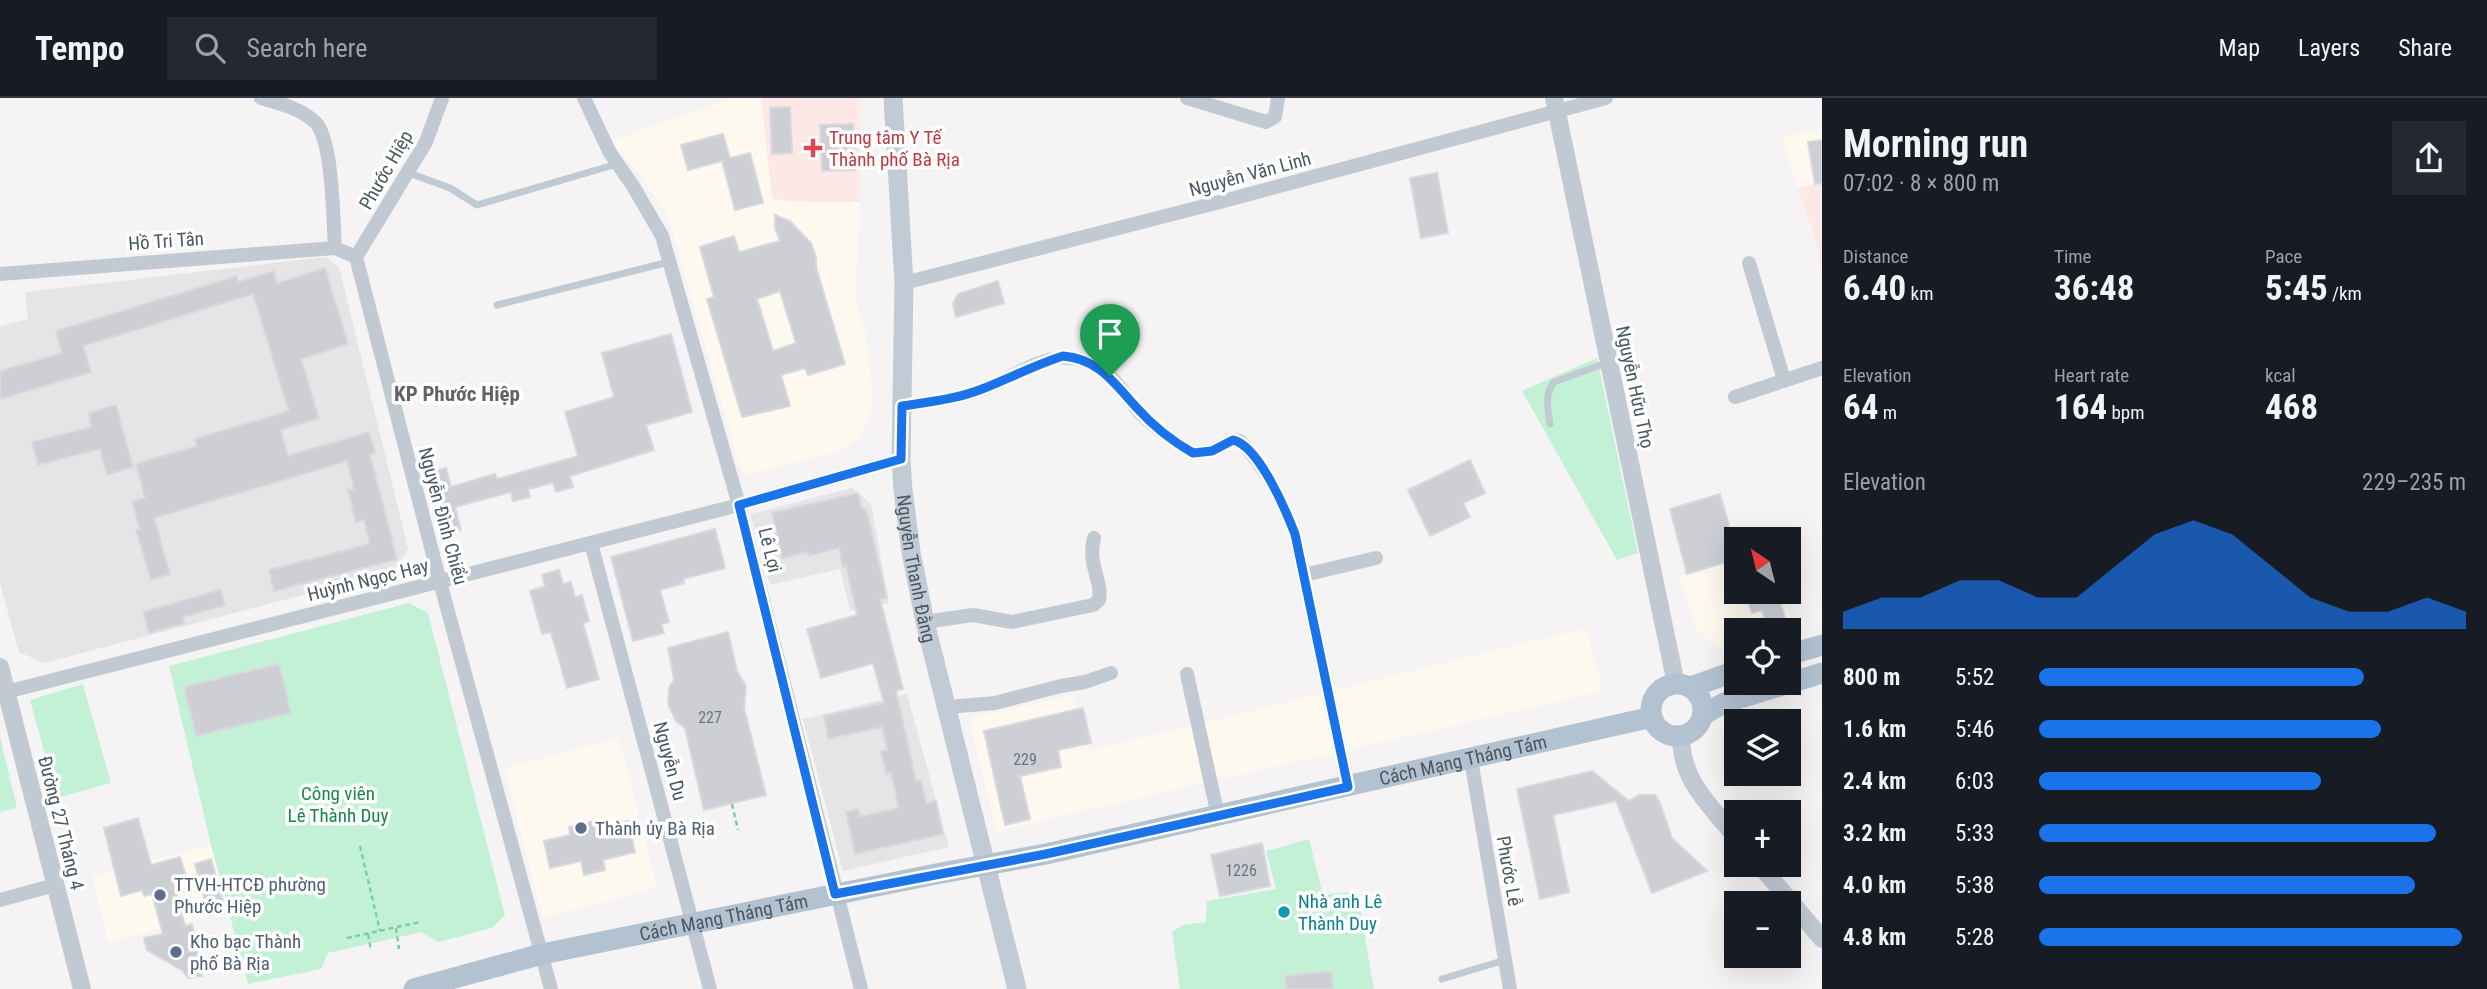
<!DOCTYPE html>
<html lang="en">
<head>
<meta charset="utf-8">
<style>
  :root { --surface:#171b24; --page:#242831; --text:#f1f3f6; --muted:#9ea1a6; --line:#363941; --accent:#1a73e8 }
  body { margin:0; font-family:"Roboto Condensed",sans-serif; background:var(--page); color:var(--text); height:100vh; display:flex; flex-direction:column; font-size:26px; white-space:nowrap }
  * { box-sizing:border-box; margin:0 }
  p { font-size:23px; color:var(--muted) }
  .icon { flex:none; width:38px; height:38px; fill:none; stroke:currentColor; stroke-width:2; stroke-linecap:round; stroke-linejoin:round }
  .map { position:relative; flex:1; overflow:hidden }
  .drawer { display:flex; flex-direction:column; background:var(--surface); width:665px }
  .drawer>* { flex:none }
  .needle { width:46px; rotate:325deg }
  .tools { position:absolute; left:1724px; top:429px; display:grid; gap:14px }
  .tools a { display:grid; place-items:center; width:77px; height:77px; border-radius:0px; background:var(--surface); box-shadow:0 7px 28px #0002; font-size:35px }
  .pin { position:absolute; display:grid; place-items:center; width:60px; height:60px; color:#fff; margin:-72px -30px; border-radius:50% 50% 50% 0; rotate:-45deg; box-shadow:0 0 7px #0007 }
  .pin .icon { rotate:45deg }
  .round { display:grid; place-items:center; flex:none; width:74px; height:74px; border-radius:0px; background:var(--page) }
  .headline { display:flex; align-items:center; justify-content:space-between; height:119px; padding:0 21px }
  h1 { font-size:38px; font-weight:700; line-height:52px }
  .stats { display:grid; grid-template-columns:repeat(3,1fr); gap:10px; height:119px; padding:7px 21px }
  .stats div { display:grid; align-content:center }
  .stats b { font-size:35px; font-weight:700 }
  .stats small { font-size:19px; font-weight:400 }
  .stats p { font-size:19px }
  .chart { height:196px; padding:14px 21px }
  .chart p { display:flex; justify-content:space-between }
  .chart svg { width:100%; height:126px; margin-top:7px; fill:var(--accent); opacity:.7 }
  ul { padding:0 21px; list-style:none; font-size:23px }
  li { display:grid; grid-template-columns:112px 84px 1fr; align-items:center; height:52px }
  li i { height:18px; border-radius:9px; background:var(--accent) }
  header { display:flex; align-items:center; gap:42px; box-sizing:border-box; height:98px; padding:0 35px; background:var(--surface); border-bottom:2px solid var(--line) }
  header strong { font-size:33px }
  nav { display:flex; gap:38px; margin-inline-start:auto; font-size:24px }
  .search { width:490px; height:63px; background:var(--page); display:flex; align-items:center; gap:18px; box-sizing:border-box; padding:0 24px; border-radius:0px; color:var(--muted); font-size:26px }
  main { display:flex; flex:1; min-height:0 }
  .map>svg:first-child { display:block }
</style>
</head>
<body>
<header>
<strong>Tempo</strong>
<div class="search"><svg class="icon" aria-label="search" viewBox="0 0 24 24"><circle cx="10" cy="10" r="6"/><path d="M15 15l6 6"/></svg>Search here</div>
<nav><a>Map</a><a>Layers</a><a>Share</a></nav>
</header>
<main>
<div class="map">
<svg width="1822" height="891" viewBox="0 0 1822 891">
  <rect width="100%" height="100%" fill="#f5f3f3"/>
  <path fill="#fdf9ef" d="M 734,0 L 761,0 L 773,100 L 784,103 L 860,104 L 856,196 L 859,215 L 866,235 L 873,304 L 869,321 L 859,339 L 843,352 L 743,378 L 667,115 L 638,75 L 610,43 Z
    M 1822,31 L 1822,86 L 1797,89 L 1782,38 Z
    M 1736,462 L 1736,494 L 1783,494 L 1794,536 L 1789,538 L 1788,532 L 1736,532 L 1736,551 L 1731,553 L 1719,550 L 1704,540 L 1697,530 L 1679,478 Z
    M 1586,530 L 1603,593 L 996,733 L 969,620 L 1072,598 L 1089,653 Z
    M 619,640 L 657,790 L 543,820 L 504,670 Z
    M 211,747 L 229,814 L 108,844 L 92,779 Z"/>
  <path fill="#e6e4e5" d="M 326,159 L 339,169 L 408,450 L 394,473 L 44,565 L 19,554 L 0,486 L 0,228 L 28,221 L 25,194 Z
    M 852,390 L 871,406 L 889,505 L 850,513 L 840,471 L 770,487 L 750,416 Z
    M 907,596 L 949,749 L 843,773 L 803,621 Z"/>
  <path fill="#fce8e6" d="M 761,0 L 860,0 L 860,104 L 784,103 L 772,100 Z
    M 1822,86 L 1822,175 L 1816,143 L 1797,89 Z"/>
  <path fill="#c3f1d5" d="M 1597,260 L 1638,455 L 1617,462 L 1522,293 Z
    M 409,505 L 428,515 L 505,817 L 492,830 L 438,844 L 421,834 L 328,855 L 321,871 L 248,886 L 211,747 L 169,568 Z
    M 83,586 L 111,685 L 57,700 L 30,602 Z
    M 0,639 L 17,710 L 0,714 Z
    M 1309,741 L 1323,797 L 1357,793 L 1374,891 L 1180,891 L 1172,834 L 1183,827 L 1206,824 L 1207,803 L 1276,791 L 1266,753 Z"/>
  <path fill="#cdcfd5" stroke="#d7d9de" stroke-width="2" fill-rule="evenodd" d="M 790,9 L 792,55 L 772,56 L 770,10 Z
    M 853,26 L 855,72 L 822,73 L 820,27 Z
    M 723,36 L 730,60 L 750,55 L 763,105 L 735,112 L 722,63 L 688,72 L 681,47 Z
    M 1822,42 L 1822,85 L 1815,86 L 1808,44 Z
    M 1437,75 L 1448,135 L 1421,140 L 1410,80 Z
    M 775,117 L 790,123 L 811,145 L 816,159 L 816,169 L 845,266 L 808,277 L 805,270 L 781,277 L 790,308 L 742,319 L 707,201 L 714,199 L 700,149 L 734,138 L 739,154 L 780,143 L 775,130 ZM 780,193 L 796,245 L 773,253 L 757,201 Z
    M 325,170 L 348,246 L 301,261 L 319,320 L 281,332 L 288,358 L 369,334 L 375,355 L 370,357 L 397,461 L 274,493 L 269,472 L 370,446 L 364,422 L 356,424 L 348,392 L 354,391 L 347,363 L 154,420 L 170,476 L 151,482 L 136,432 L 140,431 L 132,404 L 145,400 L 136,366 L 197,348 L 195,341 L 289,313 L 253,196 L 83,248 L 91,274 L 0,301 L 0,273 L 62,255 L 56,233 L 237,178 L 238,184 L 274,173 L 277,185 Z
    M 998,183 L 1004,205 L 956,219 L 953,206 L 958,196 Z
    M 671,236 L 692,314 L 646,327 L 654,352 L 570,378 L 573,389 L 556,394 L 553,385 L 528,391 L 530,399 L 513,403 L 511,394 L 455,409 L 461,432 L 441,437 L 425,376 L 446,370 L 451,389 L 495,376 L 497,381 L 578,358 L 565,314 L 614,299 L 602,255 Z
    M 116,307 L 133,369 L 107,377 L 100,351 L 38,367 L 32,344 L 91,329 L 89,315 Z
    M 1470,362 L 1485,395 L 1463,405 L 1470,419 L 1430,438 L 1408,392 Z
    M 858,395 L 862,412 L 866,411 L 887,500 L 880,501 L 903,591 L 896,593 L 916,683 L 921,682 L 926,705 L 936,703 L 943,736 L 855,756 L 846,714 L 858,711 L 860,719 L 899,710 L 891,675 L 886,676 L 881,653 L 887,652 L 882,629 L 828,641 L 824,618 L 884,605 L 873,565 L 821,580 L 807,531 L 857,517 L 846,468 L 843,469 L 839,450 L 809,458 L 808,454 L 782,460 L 772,415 Z
    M 1720,396 L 1731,434 L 1736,432 L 1736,461 L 1687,476 L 1670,411 Z
    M 715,431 L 725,470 L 683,481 L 684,485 L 660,492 L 669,524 L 661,526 L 664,535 L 633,543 L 611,459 Z
    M 559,472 L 563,486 L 571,484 L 575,499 L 582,497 L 589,523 L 583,525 L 599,581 L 567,590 L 551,534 L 542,536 L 530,493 L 545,488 L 542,477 Z
    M 220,492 L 225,507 L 183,519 L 184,525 L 149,535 L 143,514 Z
    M 1745,494 L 1771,494 L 1774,505 L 1780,504 L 1789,532 L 1768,532 L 1762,512 L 1752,515 Z
    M 728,534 L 737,573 L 746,588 L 744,610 L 766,697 L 704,712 L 685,630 L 676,623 L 668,606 L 669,590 L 674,582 L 668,550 Z
    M 279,566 L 291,615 L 196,638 L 184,589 Z
    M 1083,610 L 1091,645 L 1058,652 L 1061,669 L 1020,678 L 1030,721 L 1005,727 L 984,633 Z
    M 1592,673 L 1629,703 L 1639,697 L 1655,697 L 1660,705 L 1672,740 L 1707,773 L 1652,795 L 1616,703 L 1553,717 L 1569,794 L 1540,801 L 1517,691 Z
    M 138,720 L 151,767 L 180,759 L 186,778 L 173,782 L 185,828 L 192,826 L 202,878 L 188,880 L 183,873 L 147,852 L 144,840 L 163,836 L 152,796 L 144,798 L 142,792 L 121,798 L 104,730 Z
    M 604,721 L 605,728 L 628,723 L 635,754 L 603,762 L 605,772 L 584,777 L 581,763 L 550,770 L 544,743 L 570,737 L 569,729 Z
    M 1262,745 L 1270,788 L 1220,798 L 1211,757 Z
    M 211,761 L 226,813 L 209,818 L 195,766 Z
    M 1331,873 L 1333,891 L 1286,891 L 1285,878 Z"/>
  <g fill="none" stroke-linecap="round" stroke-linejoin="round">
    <path stroke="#7ad0a6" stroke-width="2.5" stroke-dasharray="5 3.5" stroke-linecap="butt" d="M 732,706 L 738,732
      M 360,748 L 380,833
      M 396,830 L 399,851
      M 368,836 L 371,853
      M 347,840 L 420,824"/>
    <path stroke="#c1cad2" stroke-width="7" d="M 409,75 L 450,90 L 477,107 L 617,66
      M 497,207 L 669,164
      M 1550,326 C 1548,312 1544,296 1554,284 L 1609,264
      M 1442,881 L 1505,862"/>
    <path stroke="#c1cad2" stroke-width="14" d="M 261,0 C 281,6 301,10 316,25 C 333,44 333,122 335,150 L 356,159 L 440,484 L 551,891
      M 584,0 L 610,55 L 633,88 L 662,138 L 739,407 L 861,891
      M 1187,0 L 1266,24 L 1275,19 L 1278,0
      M 356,159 L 426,44 L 442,0
      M 1749,165 L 1784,282
      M 0,176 L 335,150
      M 904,185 L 1220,104 L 1606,0
      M 1735,299 L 1822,270
      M 902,308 C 928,304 956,301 980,292 C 1028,275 1059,238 1107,276 C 1119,285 1126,298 1135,309 C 1151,328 1172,342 1193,355 L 1212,353 L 1232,342 L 1240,343 C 1266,369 1282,402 1295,436 L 1348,689
      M 591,445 L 710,891
      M 1304,477 L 1376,460
      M 925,524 L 973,517 L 1012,524 L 1093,507 L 1099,502 C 1103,482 1087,468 1094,440
      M 1187,576 L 1218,718
      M 6,594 L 739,407 L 901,361
      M 947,609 L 995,605 L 1061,588 L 1085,584 L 1111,575
      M 1471,662 L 1510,891
      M 0,802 L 55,787"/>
    <path stroke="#c1cad2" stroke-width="18" d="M 1554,0 L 1676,586
      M 0,569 L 82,891
      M 1681,638 C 1681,683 1709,706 1736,739
      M 1759,766 L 1822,841"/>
    <path stroke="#c1cbd6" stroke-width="19" id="s1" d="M 893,0 L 904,185 L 901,361 L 903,392 L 911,454 L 925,524 L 1017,891"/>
    <g stroke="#b3c2d1" stroke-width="21">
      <path d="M 1788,557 L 1822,547"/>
      <circle cx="1677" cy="612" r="26"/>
      <path d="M 1691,589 L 1736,573"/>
      <path d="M 1703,617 L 1724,605 L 1822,575"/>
      <path id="s2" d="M 414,891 L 542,856 L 936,776 L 1046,756 L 1652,619"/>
    </g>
  </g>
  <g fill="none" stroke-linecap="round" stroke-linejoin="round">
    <g stroke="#fff" stroke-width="14">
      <path id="route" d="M 1063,258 C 1099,261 1114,285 1137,310 C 1153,328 1172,343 1193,355 L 1212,353 L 1233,342 C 1259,348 1286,413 1295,436 L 1348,689 L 1046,756 L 835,796 L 739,407 L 901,361 L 902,308 C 929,304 957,301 982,291 C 1010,280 1035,267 1063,258 Z"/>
    </g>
    <use href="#route" stroke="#1a73e8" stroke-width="9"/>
  </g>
  <path fill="#e0444e" stroke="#fff" stroke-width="2.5" d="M809.5 39.5h7v7h7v7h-7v7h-7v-7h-7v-7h7z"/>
  <g fill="#5c6f8a" stroke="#fff" stroke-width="2.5">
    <circle cx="581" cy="730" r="7"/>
    <circle cx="160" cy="797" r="7"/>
    <circle cx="176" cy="854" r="7"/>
  </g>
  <circle fill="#0f9aa8" stroke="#fff" stroke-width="2.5" cx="1284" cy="814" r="7"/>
  <g text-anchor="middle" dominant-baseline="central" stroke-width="7" stroke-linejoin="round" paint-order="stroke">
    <g font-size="16" fill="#6b747e">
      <text x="710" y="619">227</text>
      <text x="1025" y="661">229</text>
      <text x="1241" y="772">1226</text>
    </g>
    <g font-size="19" fill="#be3a42" stroke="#fff" text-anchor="start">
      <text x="829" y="39">Trung tâm Y Tế<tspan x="829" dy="22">Thành phố Bà Rịa</tspan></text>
    </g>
    <g font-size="19" fill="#4a5661" stroke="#fff">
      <text transform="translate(386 72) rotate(-60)">Phước Hiệp</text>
      <text transform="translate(1250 76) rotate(-15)">Nguyễn Văn Linh</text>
      <text transform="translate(166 143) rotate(-4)">Hồ Tri Tân</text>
      <text transform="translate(1635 289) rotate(78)">Nguyễn Hữu Thọ</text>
      <text transform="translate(443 418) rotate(75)">Nguyễn Đình Chiểu</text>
      <text transform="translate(770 452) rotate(76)">Lê Lợi</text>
      <text stroke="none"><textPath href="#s1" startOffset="472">Nguyễn Thanh Đằng</textPath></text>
      <text transform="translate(368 482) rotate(-14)">Huỳnh Ngọc Hay</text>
      <text stroke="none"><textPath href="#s2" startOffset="1074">Cách Mạng Tháng Tám</textPath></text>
      <text transform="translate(670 663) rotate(75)">Nguyễn Du</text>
      <text transform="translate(61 725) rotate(76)">Đường 27 Tháng 4</text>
      <text transform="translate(1509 773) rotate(80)">Phước Lễ</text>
      <text stroke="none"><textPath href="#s2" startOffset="318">Cách Mạng Tháng Tám</textPath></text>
    </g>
    <g font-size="19" fill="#17864f" stroke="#fff">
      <text x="338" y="695">Công viên<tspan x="338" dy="22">Lê Thành Duy</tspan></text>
    </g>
    <g font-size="19" fill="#4e5e75" stroke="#fff" text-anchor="start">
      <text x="595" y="730">Thành ủy Bà Rịa</text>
      <text x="174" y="786">TTVH-HTCĐ phường<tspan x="174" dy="22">Phước Hiệp</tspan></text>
      <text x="190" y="843">Kho bạc Thành<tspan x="190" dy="22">phố Bà Rịa</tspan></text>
    </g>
    <g font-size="19" fill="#0d838f" stroke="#fff" text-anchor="start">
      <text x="1298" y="803">Nhà anh Lê<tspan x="1298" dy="22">Thành Duy</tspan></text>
    </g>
    <g font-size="21" font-weight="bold" fill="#5f6368" stroke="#fff">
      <text x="457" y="296">KP Phước Hiệp</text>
    </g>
  </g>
</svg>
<div class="tools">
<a><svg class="needle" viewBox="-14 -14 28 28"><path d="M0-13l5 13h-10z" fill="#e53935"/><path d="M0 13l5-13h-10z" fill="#9ea1a6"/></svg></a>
<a><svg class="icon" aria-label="locate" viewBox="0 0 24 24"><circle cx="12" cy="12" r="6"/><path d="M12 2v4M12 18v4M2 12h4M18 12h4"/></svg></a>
<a><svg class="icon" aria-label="layers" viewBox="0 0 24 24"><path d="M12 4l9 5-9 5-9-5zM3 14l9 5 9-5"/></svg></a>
<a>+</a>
<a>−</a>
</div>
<div class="pin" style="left:1110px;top:278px;background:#1e9e55"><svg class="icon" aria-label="arrive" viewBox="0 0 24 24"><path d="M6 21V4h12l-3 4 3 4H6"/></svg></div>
</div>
<section class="drawer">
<div class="headline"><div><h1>Morning run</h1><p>07:02 · 8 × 800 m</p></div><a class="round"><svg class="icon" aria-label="share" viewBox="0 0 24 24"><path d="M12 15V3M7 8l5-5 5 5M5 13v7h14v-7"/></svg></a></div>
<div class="stats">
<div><p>Distance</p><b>6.40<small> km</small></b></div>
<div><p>Time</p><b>36:48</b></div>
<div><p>Pace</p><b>5:45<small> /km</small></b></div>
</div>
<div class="stats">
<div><p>Elevation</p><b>64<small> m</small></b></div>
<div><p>Heart rate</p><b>164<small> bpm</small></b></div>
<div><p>kcal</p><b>468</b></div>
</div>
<div class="chart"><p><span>Elevation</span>229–235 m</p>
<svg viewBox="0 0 160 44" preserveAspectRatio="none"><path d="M0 44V38L10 33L20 33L30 27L40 27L50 33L60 33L70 22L80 11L90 6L100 11L110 22L120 33L130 38L140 38L150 33L160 38V44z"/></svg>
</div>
<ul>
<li><b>800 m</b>5:52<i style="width:76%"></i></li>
<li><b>1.6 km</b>5:46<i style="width:80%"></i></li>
<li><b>2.4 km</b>6:03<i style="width:66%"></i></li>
<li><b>3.2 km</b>5:33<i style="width:93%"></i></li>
<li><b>4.0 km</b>5:38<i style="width:88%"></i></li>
<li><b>4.8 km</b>5:28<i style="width:99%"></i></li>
</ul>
</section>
</main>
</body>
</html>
